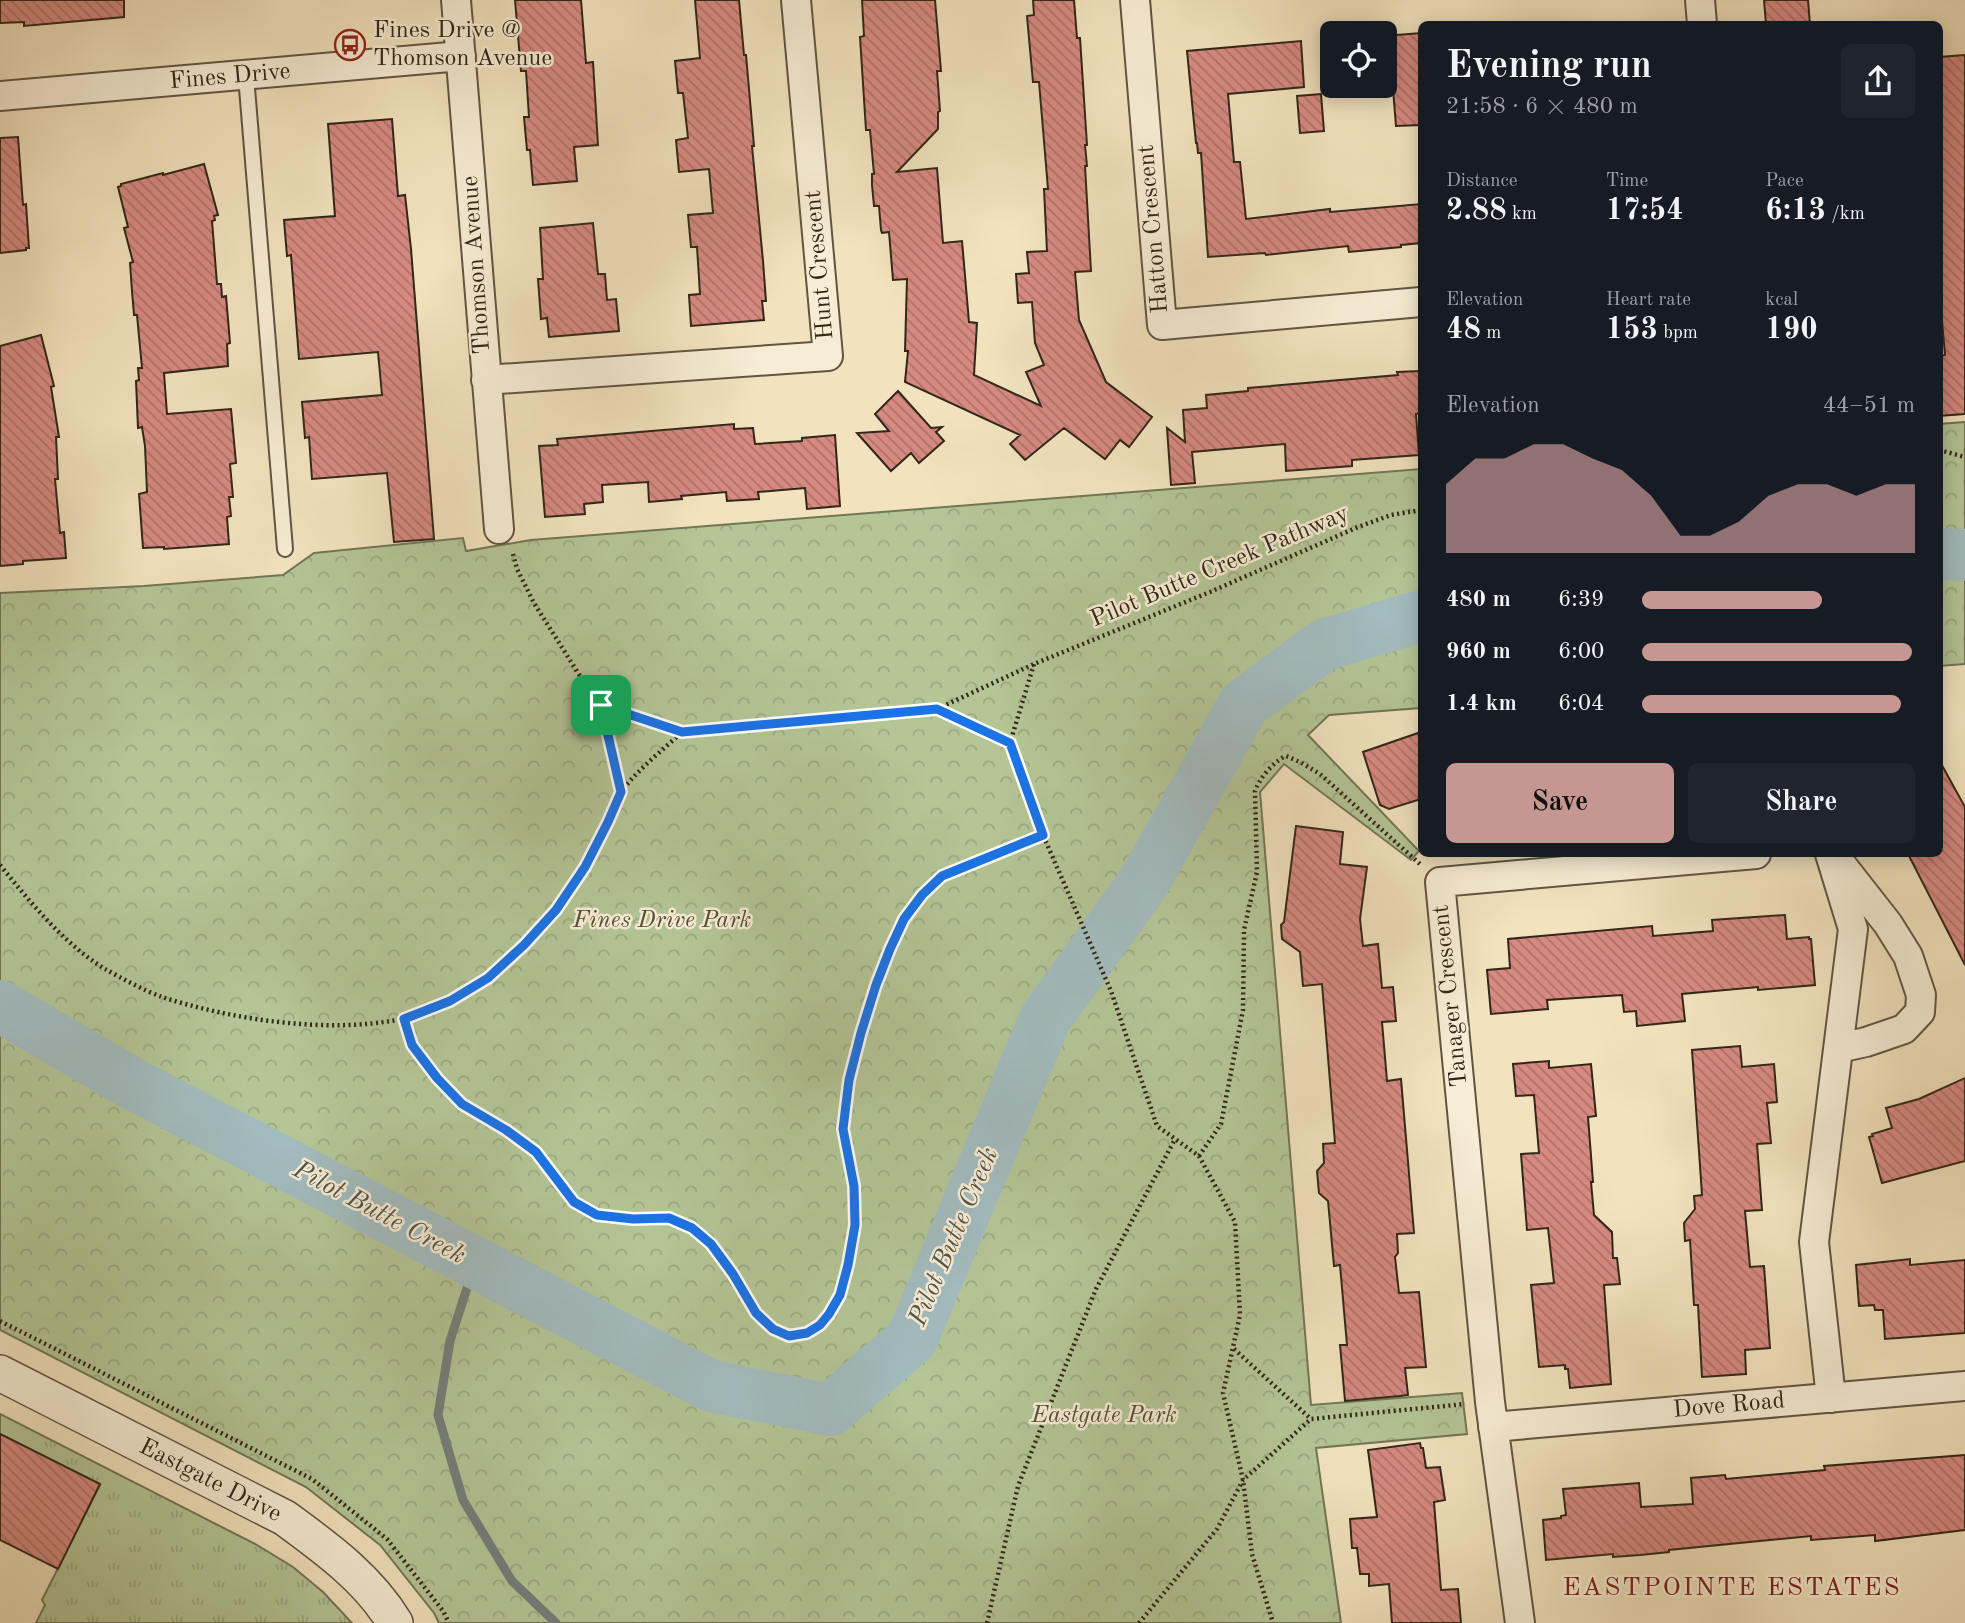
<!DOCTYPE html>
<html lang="en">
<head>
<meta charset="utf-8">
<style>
  :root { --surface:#171b24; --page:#20242c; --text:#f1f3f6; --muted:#9ea1a6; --accent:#c59692 }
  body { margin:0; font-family:"Old Standard TT",serif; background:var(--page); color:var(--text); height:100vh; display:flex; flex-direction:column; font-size:26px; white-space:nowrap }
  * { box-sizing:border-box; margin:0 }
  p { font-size:23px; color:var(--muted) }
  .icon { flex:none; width:38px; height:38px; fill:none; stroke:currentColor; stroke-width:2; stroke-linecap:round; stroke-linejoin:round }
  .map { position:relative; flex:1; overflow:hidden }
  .sheet { position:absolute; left:1418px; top:21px; width:525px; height:836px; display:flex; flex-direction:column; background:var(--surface); border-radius:10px; box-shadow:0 4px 18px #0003 }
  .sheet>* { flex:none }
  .buttons { position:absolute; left:1320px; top:21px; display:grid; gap:14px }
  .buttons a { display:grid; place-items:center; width:77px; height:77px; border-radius:10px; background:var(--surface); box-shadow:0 4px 18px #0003; font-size:35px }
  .pin { position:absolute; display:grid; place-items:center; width:60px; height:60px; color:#fff; margin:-30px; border-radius:14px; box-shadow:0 4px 10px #0006 }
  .round { display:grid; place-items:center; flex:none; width:74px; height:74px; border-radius:10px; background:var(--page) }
  .summary { display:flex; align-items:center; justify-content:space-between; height:119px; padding:0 28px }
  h1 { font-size:38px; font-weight:600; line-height:52px }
  .metrics { display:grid; grid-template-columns:repeat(3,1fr); gap:10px; height:119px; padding:7px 28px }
  .metrics div { display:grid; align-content:center }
  .metrics b { font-size:30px; font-weight:600 }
  .metrics small { font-size:19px; font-weight:400 }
  .metrics p { font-size:19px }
  .chart { height:196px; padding:14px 28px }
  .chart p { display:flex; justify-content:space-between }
  .chart svg { width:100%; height:126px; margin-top:7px; fill:var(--accent); opacity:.7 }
  .action { display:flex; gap:14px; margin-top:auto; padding:14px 28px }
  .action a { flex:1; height:80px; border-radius:10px; background:var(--accent); color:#111; font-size:28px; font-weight:600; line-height:80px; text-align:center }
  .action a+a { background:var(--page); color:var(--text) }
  ul { padding:0 28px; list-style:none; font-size:23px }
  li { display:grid; grid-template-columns:112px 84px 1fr; align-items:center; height:52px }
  li i { height:18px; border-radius:9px; background:var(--accent) }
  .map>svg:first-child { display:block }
</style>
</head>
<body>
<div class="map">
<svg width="1965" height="1623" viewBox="0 0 1965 1623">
  <defs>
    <pattern id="grass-tufts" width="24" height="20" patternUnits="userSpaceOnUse" patternTransform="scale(1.75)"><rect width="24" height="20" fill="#b4c596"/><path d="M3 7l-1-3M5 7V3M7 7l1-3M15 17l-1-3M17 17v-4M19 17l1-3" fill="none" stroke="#9ba981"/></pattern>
    <pattern id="forest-crowns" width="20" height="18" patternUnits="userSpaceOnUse" patternTransform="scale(1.75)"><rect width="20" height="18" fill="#b4c596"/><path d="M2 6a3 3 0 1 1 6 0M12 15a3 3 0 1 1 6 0" fill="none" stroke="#9ba981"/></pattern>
    <pattern id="building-back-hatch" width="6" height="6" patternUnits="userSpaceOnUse" patternTransform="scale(1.75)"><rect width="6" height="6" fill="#d78a81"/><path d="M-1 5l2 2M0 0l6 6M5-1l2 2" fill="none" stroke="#af7169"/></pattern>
  </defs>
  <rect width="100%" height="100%" fill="#f2e3be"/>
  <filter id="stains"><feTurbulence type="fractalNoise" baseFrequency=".00286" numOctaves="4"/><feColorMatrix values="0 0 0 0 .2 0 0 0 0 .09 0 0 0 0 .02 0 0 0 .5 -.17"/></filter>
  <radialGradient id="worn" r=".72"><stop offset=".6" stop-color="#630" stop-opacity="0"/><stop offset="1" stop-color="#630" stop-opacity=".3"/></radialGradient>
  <path fill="url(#grass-tufts)" stroke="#727657" stroke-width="2" d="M 0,1414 L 257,1545 L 293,1567 L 323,1592 L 352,1623 L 36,1623 L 45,1605 L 42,1600 L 100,1485 L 0,1434 Z"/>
  <path fill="url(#forest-crowns)" stroke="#727657" stroke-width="2" d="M 1965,422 L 1965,664 L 1939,666 L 1939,424 Z
    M 1421,469 L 1421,708 L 1329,715 L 1308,735 L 1419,851 L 1411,860 L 1284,764 L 1260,792 L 1311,1405 L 1462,1393 L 1467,1434 L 1316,1448 L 1341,1623 L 439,1623 L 434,1613 L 380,1545 L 306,1487 L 0,1330 L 0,593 L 144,586 L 283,575 L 314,553 L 463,538 L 466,551 L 531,540 Z"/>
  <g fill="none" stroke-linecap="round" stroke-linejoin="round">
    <path stroke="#757f7c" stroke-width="9" d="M 1233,723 L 1243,722 L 1253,723
      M 475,1263 L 450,1341 L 438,1415 L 463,1500 L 512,1581 L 556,1623"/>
    <path stroke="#a2bbbe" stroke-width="52" d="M 1939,554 L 1965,555
      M 0,1006 L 133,1084 L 711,1386 L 830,1410 L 912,1339 L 1045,1019 L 1144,882 L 1244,704 L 1324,645 L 1421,616"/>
  </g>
  <path fill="url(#building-back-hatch)" stroke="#312618" stroke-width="2" d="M 0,0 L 124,0 L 124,17 L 24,26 L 24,22 L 0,23 Z
    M 515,0 L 581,0 L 586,63 L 593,62 L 598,145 L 574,147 L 577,181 L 533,185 L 530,150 L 527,150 L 524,117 L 529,117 L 526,71 L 521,71 Z
    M 695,0 L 739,0 L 744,55 L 746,55 L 754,146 L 752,146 L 763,261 L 766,301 L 762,301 L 764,320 L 691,326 L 689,295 L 700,294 L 697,247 L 691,247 L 688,215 L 713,213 L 709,169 L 679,172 L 676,140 L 688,138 L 683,93 L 678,93 L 675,61 L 700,58 Z
    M 862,0 L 935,0 L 941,71 L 937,71 L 940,111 L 938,112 L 938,129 L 897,172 L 937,168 L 943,243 L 962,241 L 969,322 L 977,323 L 974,375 L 1041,406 L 1026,372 L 1044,365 L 1035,343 L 1032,302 L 1018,303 L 1016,274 L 1029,273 L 1027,252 L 1047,251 L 1044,189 L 1048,189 L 1039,82 L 1033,82 L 1027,16 L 1034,15 L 1033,0 L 1074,0 L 1077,38 L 1080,38 L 1087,145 L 1085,145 L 1087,166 L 1085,166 L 1091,271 L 1075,272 L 1079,320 L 1106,382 L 1152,417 L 1129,447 L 1120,440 L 1105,459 L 1064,428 L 1025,460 L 1010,444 L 1020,435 L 905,382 L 908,351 L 905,351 L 907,279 L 893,280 L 889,232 L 882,233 L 881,230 L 879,206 L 874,206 L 872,185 L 872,174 L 874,174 L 870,130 L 866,130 L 860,37 L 864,36 Z
    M 1764,0 L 1808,0 L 1810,24 L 1766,24 Z
    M 1421,33 L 1421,125 L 1396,126 L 1392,77 L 1384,77 L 1384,36 Z
    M 1301,41 L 1304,87 L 1228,94 L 1234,162 L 1240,162 L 1246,219 L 1330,209 L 1330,212 L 1421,204 L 1421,243 L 1401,245 L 1401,247 L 1349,252 L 1348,246 L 1266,255 L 1265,253 L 1208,257 L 1201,153 L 1198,153 L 1197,143 L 1196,143 L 1187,51 Z
    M 1965,55 L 1965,414 L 1939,416 L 1939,356 L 1945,355 L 1939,287 L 1939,57 Z
    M 1321,94 L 1324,131 L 1300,133 L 1297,96 Z
    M 392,119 L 398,196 L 405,195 L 411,249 L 434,539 L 394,542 L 387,473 L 312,479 L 309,437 L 305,438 L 302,402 L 382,395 L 378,352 L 299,359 L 291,255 L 287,256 L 284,220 L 335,216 L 328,124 Z
    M 18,137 L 23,205 L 26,204 L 29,248 L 26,248 L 26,250 L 0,253 L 0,138 Z
    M 204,164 L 218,215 L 214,216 L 215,220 L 212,221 L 217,284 L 221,284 L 222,297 L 226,296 L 230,343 L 227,344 L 228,366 L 164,373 L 167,414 L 231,409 L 236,463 L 230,464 L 233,497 L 229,497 L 231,516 L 227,517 L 229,544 L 164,549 L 164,547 L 143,548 L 139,494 L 147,492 L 145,446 L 142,427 L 138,428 L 136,381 L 139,380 L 138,368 L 142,368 L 137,315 L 134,315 L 132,291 L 130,263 L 133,262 L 124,228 L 128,227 L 118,187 L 121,186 L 121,184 L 163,173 L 163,175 Z
    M 593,223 L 598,274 L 605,274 L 607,300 L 616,299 L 619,331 L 549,337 L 547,318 L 541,319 L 538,279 L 543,279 L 540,228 Z
    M 41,335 L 54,386 L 51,387 L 59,437 L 56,437 L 58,479 L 55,479 L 60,533 L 64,532 L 66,558 L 23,561 L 23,564 L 0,566 L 0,346 Z
    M 1421,371 L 1421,413 L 1416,414 L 1419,455 L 1352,460 L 1352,466 L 1286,471 L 1285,444 L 1192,452 L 1195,483 L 1171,485 L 1167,428 L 1185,442 L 1183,410 L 1207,408 L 1206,395 L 1248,391 L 1248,388 L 1398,375 L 1397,372 Z
    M 898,391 L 931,428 L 942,427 L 936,432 L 944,441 L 919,463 L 911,453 L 891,471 L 857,433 L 889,431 L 875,414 Z
    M 734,424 L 734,429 L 753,428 L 755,444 L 802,441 L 802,438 L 835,435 L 840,506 L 807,509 L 805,488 L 758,492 L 759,499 L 727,501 L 726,492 L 681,496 L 682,499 L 649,502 L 648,482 L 602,485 L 603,502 L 584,504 L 585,514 L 545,517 L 539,446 L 558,445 L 557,439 Z
    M 1421,732 L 1421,799 L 1389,809 L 1380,805 L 1363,752 Z
    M 1939,760 L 1965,807 L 1965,965 L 1908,854 L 1939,854 Z
    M 1296,826 L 1343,832 L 1340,864 L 1367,867 L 1360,919 L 1363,946 L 1378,944 L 1382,988 L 1393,987 L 1396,1021 L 1382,1022 L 1387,1081 L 1401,1079 L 1414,1233 L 1397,1234 L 1398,1253 L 1395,1257 L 1399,1293 L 1419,1292 L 1426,1367 L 1405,1368 L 1408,1395 L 1400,1396 L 1345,1401 L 1340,1345 L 1347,1345 L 1340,1265 L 1334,1266 L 1328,1201 L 1319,1193 L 1317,1171 L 1324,1163 L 1323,1144 L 1335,1143 L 1322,984 L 1303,986 L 1300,952 L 1282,939 L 1281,925 L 1284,922 Z
    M 1785,915 L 1787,939 L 1809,937 L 1809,939 L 1811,939 L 1815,985 L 1758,990 L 1758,987 L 1682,994 L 1685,1021 L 1637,1026 L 1636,1011 L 1624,1012 L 1622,995 L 1547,1000 L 1548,1009 L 1491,1014 L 1487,970 L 1510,968 L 1508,939 L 1652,926 L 1653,936 L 1713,931 L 1712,920 Z
    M 1740,1046 L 1742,1067 L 1774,1064 L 1777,1102 L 1767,1103 L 1771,1143 L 1757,1144 L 1762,1210 L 1745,1211 L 1750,1267 L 1764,1266 L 1770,1348 L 1745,1350 L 1746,1374 L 1702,1377 L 1698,1305 L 1694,1305 L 1690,1240 L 1685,1241 L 1684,1223 L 1695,1209 L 1694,1196 L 1702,1195 L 1692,1050 Z
    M 1549,1061 L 1549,1068 L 1591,1064 L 1596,1116 L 1588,1117 L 1593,1182 L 1591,1182 L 1594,1215 L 1612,1232 L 1613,1258 L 1617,1258 L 1620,1284 L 1604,1285 L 1611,1384 L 1570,1388 L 1568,1369 L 1565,1369 L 1565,1365 L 1539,1367 L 1531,1285 L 1554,1283 L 1548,1228 L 1527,1230 L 1521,1154 L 1539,1153 L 1534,1095 L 1516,1096 L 1513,1064 Z
    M 1965,1078 L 1965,1161 L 1882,1183 L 1869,1137 L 1873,1136 L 1872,1134 L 1892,1128 L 1886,1108 L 1919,1099 Z
    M 1910,1259 L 1910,1265 L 1965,1260 L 1965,1333 L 1885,1339 L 1883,1310 L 1875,1310 L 1874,1305 L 1859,1306 L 1856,1265 Z
    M 0,1434 L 100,1484 L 58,1569 L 0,1540 Z
    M 1420,1443 L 1421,1448 L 1423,1448 L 1426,1468 L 1440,1467 L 1445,1500 L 1434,1502 L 1441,1590 L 1458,1589 L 1461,1623 L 1392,1623 L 1389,1584 L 1369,1586 L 1369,1574 L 1360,1574 L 1357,1548 L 1352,1548 L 1350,1519 L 1377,1517 L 1368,1450 Z
    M 1965,1455 L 1965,1530 L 1875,1541 L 1875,1535 L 1811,1540 L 1811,1536 L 1669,1550 L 1669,1552 L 1640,1555 L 1613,1557 L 1613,1554 L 1546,1560 L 1543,1520 L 1561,1518 L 1561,1516 L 1566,1515 L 1563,1489 L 1639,1483 L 1641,1507 L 1693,1504 L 1691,1478 L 1725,1475 L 1726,1479 L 1825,1470 L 1824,1466 Z"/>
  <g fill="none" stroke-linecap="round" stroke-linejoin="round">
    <g stroke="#615542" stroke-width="18">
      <path id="service" d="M 246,76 L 285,549"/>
    </g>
    <g stroke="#615542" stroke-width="32">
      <path id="minor" d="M 456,0 L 499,529
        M 1135,0 L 1162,325 L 1421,302
        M 1700,0 L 1702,24
        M 0,96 L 461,56
        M 486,380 L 828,356 L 796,0
        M 1830,854 L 1853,929 L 1814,1242 L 1831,1398
        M 1839,1048 L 1866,1042 L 1904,1029 L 1920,1012 L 1921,995 L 1908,956 L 1888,924 L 1841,864
        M 1493,1427 L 1965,1386
        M 1520,1623 L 1490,1402 L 1440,882 L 1756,854"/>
    </g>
    <g stroke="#615542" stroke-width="38">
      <path id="tertiary" d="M 0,1373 L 285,1518 C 326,1548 369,1579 395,1623"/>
    </g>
    <path stroke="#312618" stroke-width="4.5" stroke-dasharray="2 3.5" stroke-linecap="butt" d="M 1939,450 L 1965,457
      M 513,554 L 517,569 L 534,603 L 585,684 L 601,705 L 621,791
      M 1034,664 L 1010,743 L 1043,835 L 1111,991 L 1157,1126 L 1199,1156 L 1235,1222 L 1240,1315 L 1223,1393 L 1243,1480 L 1252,1554 L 1273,1623
      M 601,705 L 682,732 L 937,709 L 1034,664 L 1210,592 L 1358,527 L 1391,515 L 1421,510
      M 938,709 L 1010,743
      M 0,865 C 31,903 63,943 105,969 C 121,978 145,991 162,997 C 233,1020 329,1034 402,1019 C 411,1017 419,1013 427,1010 C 465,995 494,975 523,946 C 555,915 579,878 600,839 C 607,825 613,802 622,791 C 636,771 664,749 682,732
      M 404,1019 L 412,1045 L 437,1078 L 462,1104 L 506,1130 L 536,1152 L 574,1202 L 597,1215 L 633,1219 L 669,1218 L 692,1228 L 711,1244 L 733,1274 L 756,1313 L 773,1329 L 789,1336 L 807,1333 L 820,1325 L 829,1314 L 840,1295 L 848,1265 L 855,1225 L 854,1186 L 843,1129 L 849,1080 L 861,1033 L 876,985 L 890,949 L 904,919 L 922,895 L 942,876 L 1043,835
      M 1199,1156 L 1221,1124 L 1243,1010 L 1244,930 L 1257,872 L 1255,791 C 1259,779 1274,761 1286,756 L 1300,762 L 1320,774 L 1421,865
      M 0,1321 L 312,1479 L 387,1539 L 443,1611 L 449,1623
      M 1234,1349 L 1311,1419
      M 987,1623 L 1018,1486 L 1096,1289 L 1175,1139
      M 1139,1623 L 1217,1529 L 1243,1480 L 1311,1419 L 1465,1404"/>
    <use href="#service" stroke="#f7edd5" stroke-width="14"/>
    <use href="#minor" stroke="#f7edd5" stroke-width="28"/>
    <use href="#tertiary" stroke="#f7edd5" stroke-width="35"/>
  </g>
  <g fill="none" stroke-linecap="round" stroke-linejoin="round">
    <g stroke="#fff" stroke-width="14">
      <path id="route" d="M 601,705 L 682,732 L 937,709 L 1010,743 L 1043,835 L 942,876 L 922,895 L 904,919 L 890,949 L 876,985 L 861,1033 L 849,1080 L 843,1129 L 854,1186 L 855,1225 L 848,1265 L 840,1295 L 829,1314 L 820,1325 L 807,1333 L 789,1336 L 773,1329 L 756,1313 L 733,1274 L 711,1244 L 692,1228 L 669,1218 L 633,1219 L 597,1215 L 574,1202 L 536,1152 L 506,1130 L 462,1104 L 437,1078 L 412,1045 L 404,1019 L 450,1001 L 488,978 L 524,945 L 556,910 L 585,867 L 608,822 L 621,792 Z"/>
    </g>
    <use href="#route" stroke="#1a73e8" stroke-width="9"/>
  </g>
  <defs>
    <g id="bus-ring" transform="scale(1.575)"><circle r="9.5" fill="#f7edd5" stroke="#8f2418" stroke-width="1.5"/><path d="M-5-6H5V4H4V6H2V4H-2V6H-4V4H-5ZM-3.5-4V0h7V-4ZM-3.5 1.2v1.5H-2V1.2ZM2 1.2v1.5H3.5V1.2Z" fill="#8f2418"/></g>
  </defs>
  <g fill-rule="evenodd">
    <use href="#bus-ring" x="350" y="45"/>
  </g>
  <g text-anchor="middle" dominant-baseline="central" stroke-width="5" stroke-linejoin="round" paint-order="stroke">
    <g font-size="24" fill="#312618" stroke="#f7edd5" text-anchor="start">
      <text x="373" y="31">Fines Drive @<tspan x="373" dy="28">Thomson Avenue</tspan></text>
    </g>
    <g font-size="24" fill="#312618" stroke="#f7edd5">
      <text transform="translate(230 77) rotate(-5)">Fines Drive</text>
      <text transform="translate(1154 229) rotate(-95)">Hatton Crescent</text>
      <text transform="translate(477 265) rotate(-94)">Thomson Avenue</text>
      <text transform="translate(820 265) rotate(-95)">Hunt Crescent</text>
      <text transform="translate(1220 567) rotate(-23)">Pilot Butte Creek Pathway</text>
      <text transform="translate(1451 996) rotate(-96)">Tanager Crescent</text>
      <text transform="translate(1729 1406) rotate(-5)">Dove Road</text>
      <text transform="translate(210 1481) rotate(27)">Eastgate Drive</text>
    </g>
    <g font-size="24" font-style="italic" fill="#524e38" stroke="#f7edd5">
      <text x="662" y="921">Fines Drive Park</text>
      <text x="1104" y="1416">Eastgate Park</text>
    </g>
    <g font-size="26" font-style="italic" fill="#53534a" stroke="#f7edd5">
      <text transform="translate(379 1213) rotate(28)">Pilot Butte Creek</text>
      <text transform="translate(954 1237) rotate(-67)">Pilot Butte Creek</text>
    </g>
    <g font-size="26" letter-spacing="2" fill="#7a1f14" stroke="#f7edd5">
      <text x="1732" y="1588">EASTPOINTE ESTATES</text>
    </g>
  </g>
  <rect width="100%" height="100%" filter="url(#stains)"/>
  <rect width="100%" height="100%" fill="url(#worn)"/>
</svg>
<div class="buttons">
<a><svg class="icon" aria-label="locate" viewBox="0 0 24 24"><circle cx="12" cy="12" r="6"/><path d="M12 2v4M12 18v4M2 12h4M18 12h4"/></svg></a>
</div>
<div class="pin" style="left:601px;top:705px;background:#1e9e55"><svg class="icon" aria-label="arrive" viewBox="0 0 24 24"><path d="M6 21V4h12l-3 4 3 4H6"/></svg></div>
<section class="sheet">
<div class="summary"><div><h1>Evening run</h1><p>21:58 · 6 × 480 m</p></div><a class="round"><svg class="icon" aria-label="share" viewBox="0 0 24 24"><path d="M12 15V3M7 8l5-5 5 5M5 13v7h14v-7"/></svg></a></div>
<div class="metrics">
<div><p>Distance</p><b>2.88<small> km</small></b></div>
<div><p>Time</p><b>17:54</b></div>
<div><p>Pace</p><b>6:13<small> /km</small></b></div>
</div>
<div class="metrics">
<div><p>Elevation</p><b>48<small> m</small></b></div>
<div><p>Heart rate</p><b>153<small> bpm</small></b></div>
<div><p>kcal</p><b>190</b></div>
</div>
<div class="chart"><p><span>Elevation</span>44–51 m</p>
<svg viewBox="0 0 160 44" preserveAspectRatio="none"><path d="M0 44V20L10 11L20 11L30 6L40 6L50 11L60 15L70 24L80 38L90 38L100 33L110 24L120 20L130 20L140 24L150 20L160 20V44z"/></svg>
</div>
<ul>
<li><b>480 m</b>6:39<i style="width:66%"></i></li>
<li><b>960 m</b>6:00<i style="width:99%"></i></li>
<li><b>1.4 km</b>6:04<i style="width:95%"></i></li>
</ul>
<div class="action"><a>Save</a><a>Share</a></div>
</section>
</div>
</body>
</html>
